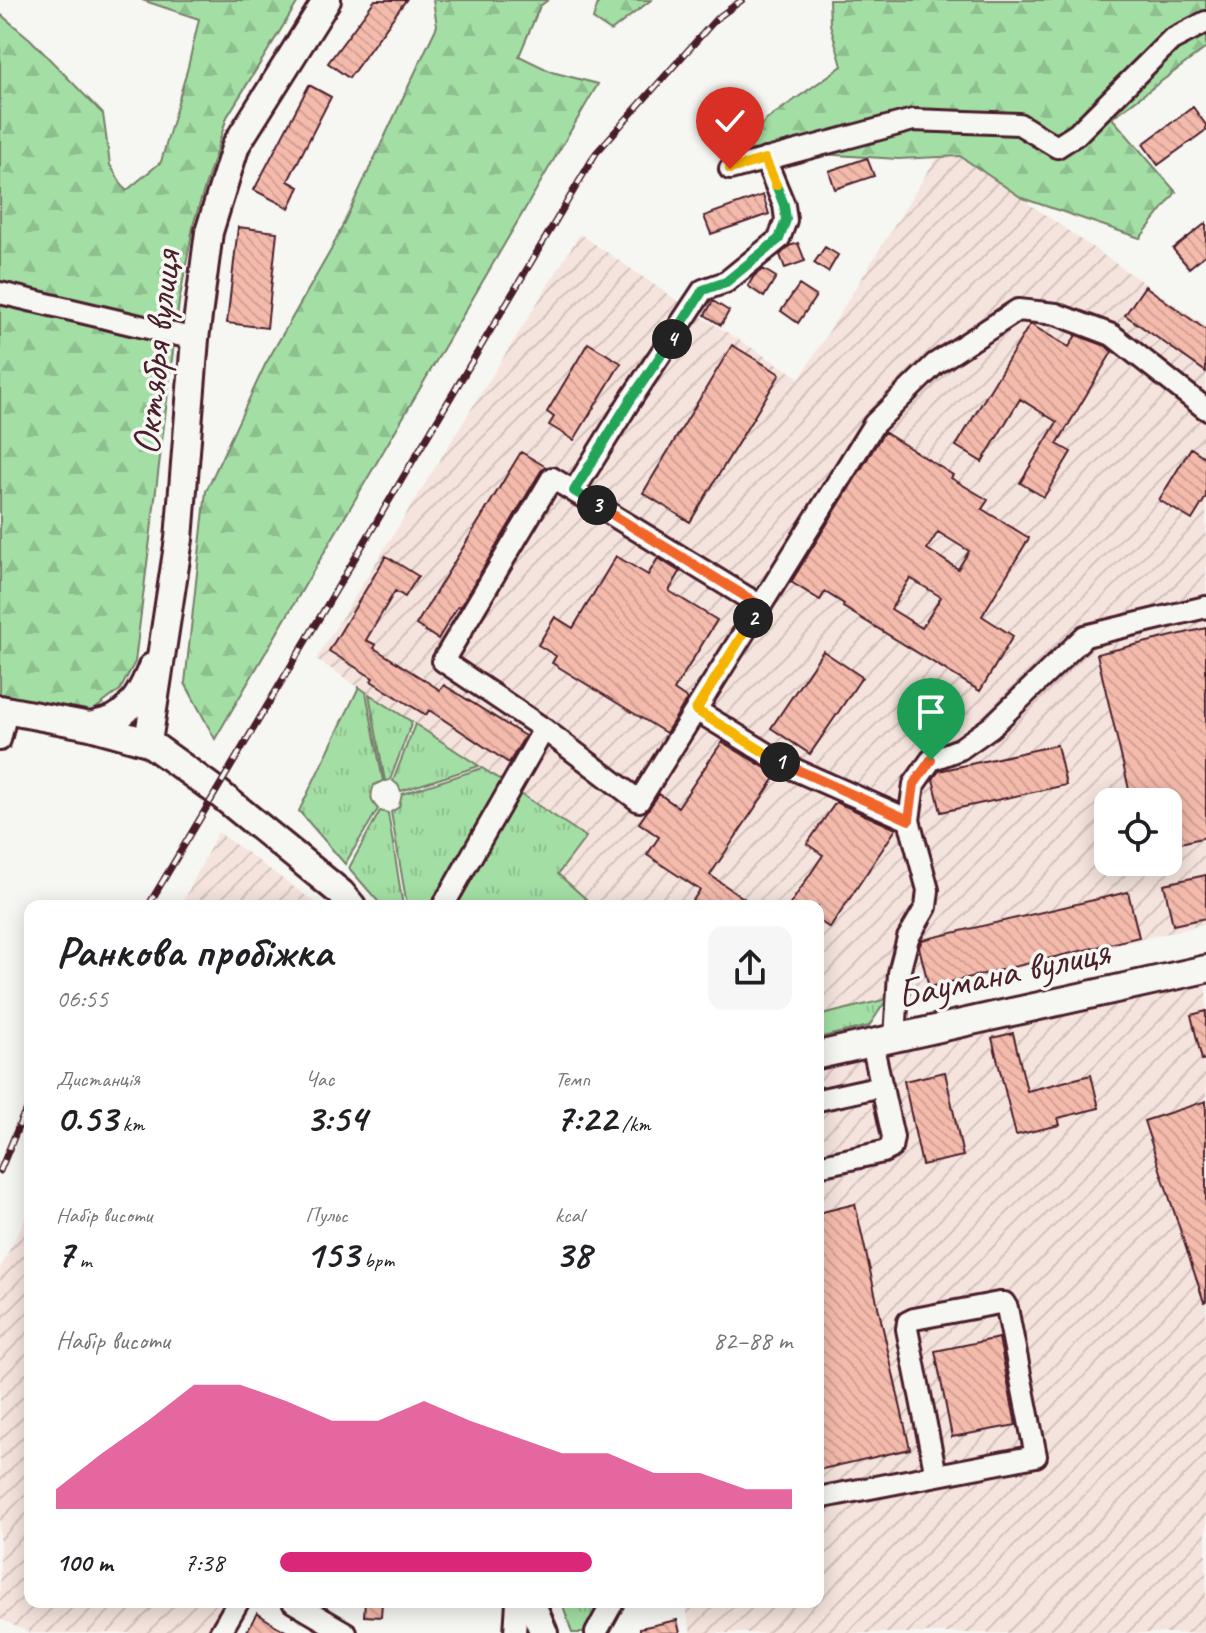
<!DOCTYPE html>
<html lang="uk">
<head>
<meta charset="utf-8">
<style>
  :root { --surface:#fff; --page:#f6f6f6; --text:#202124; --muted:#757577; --accent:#db2777 }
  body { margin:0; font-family:Caveat,sans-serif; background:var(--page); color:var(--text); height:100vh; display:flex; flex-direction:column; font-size:30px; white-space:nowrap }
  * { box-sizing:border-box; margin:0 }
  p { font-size:26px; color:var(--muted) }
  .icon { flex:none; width:44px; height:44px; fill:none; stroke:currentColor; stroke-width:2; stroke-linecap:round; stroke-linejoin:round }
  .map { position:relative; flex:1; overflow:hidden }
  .details { position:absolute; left:24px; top:900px; width:800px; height:708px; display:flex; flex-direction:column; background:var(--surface); border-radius:16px; box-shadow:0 4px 20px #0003 }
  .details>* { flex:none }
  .buttons { position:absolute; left:1094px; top:788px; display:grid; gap:16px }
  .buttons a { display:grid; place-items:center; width:88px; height:88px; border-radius:16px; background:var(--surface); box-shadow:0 4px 20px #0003; font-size:40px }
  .pin { position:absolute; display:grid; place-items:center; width:68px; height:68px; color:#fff; margin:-82px -34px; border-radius:50% 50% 50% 0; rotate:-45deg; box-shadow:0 0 8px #0007 }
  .pin .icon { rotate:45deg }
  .km { position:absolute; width:40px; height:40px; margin:-20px; border-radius:50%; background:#222; color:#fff; font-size:22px; line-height:40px; text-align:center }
  .round { display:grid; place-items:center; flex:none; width:84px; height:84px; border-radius:16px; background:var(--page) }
  .headline { display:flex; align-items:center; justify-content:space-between; height:136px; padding:0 32px }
  h1 { font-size:44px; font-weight:700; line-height:60px }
  .stats { display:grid; grid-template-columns:repeat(3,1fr); gap:12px; height:136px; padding:8px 32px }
  .stats div { display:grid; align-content:center }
  .stats b { font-size:40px; font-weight:700 }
  .stats small { font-size:22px; font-weight:400 }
  .stats p { font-size:22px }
  .chart { height:224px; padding:16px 32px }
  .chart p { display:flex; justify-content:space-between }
  .chart svg { width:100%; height:144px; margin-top:8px; fill:var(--accent); opacity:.7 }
  ul { padding:0 32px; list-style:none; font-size:26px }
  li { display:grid; grid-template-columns:128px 96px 1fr; align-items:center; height:60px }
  li i { height:20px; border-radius:10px; background:var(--accent) }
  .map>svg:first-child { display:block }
</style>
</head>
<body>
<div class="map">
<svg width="1206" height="1633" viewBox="0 0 1206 1633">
  <defs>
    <pattern id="industrial-furrows" width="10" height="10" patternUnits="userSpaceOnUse" patternTransform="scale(2)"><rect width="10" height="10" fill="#f5e4dd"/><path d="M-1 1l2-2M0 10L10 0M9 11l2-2" fill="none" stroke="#d4c3be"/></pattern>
    <pattern id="grass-tufts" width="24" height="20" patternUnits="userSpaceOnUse" patternTransform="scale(2)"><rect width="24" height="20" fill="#a3dfa5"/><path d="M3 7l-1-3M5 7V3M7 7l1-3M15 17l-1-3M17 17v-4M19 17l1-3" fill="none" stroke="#8ebf8e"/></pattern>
    <pattern id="forest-firs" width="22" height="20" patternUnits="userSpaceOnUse" patternTransform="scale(2)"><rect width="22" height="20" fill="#a3dfa5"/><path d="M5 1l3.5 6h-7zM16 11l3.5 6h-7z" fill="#8ebf8e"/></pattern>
    <pattern id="building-back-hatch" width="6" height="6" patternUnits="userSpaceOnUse" patternTransform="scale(2)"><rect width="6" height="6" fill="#f4bbac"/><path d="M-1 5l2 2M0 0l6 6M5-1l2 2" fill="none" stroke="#d3a094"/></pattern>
  </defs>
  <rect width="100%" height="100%" fill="#f6f6f2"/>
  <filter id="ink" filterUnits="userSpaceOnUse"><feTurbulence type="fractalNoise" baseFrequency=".0125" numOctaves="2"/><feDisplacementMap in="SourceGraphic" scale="16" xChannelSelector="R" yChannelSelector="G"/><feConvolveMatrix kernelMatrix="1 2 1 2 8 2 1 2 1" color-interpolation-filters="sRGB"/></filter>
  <g filter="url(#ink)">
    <path fill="url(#industrial-furrows)" fill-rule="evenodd" d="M 944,145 L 1206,326 L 1206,924 L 818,1016 L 818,906 L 594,906 L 558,874 L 585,838 L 316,659 L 580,234 L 691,310 L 800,378 ZM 1108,802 L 1168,802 L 1168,862 L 1108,862 Z
      M 218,832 L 320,906 L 181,906 Z
      M 1206,978 L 1206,1633 L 691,1633 L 685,1602 L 818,1602 L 818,1063 Z
      M 30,1209 L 30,1602 L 231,1602 L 212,1633 L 30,1633 L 0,1619 L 0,1269 Z"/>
    <path fill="url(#grass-tufts)" stroke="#767f68" stroke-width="2" d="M 359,687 L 366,692 L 383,781 L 374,785 C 370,795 370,801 378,809 L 345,864 L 299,811 Z
      M 369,694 L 412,722 L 390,780 L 385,781 Z
      M 415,724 L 479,766 L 401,791 L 398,785 L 393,781 Z
      M 482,768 L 502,781 L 433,906 L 407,906 L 391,812 L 399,807 L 402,794 Z
      M 515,790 L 586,837 L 558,874 L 594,906 L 449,906 Z
      M 380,811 L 388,813 L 403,906 L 382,906 L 349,868 Z
      M 887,999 L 869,1026 L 818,1038 L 818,1016 Z
      M 562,1602 L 599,1602 L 585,1633 L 572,1633 Z"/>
    <path fill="url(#forest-firs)" stroke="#767f68" stroke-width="2" d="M 142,0 L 299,0 L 227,117 L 194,222 L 179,302 L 135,662 L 120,690 L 91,712 L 0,694 L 0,14 L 30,39 L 103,114 L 110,165 L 126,191 L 161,162 L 188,67 L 199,19 Z
      M 433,0 L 548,0 L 540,6 L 519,56 L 552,72 L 598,84 L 215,739 L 185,683 L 206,491 L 265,365 L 331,250 L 437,26 Z
      M 599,0 L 651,0 L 611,31 L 593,19 Z
      M 829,0 L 1206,0 L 1206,48 L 1112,118 L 1176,192 L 1140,238 L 1022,198 L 960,156 L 898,159 L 741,149 L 766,120 L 842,66 L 830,24 Z"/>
    <path fill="url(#building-back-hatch)" stroke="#4a1f2b" stroke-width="2" fill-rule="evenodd" d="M 375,0 L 406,0 L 349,78 L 328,63 Z
      M 309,85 L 331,97 L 288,181 L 299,187 L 289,208 L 254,190 Z
      M 1193,107 L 1206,125 L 1206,130 L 1158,165 L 1143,144 Z
      M 867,158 L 874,176 L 835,189 L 829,171 Z
      M 763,195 L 769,214 L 711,234 L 704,216 Z
      M 1206,223 L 1206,254 L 1189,268 L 1173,249 Z
      M 238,227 L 277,232 L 267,328 L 227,323 Z
      M 798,243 L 805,261 L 785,268 L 780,255 L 789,246 Z
      M 825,247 L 838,255 L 828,272 L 814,263 Z
      M 763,269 L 776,277 L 764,297 L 748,286 L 754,276 Z
      M 799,285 L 816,296 L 798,323 L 781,311 Z
      M 1145,286 L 1206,330 L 1206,372 L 1125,315 Z
      M 713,301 L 729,311 L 721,325 L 705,315 Z
      M 1030,324 L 1069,347 L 1076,335 L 1106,346 L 1112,352 L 1057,444 L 1071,452 L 1044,497 L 1020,483 L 1057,422 L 1020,399 L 982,462 L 956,446 Z
      M 588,343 L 621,363 L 574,440 L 549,425 L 554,417 L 547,412 Z
      M 732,345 L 780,374 L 690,522 L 643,493 Z
      M 884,432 L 953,475 L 951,478 L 988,500 L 982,509 L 1029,538 L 982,616 L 1013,636 L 980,691 L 843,607 L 844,604 L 825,592 L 820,600 L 791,582 ZM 938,532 L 969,551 L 958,569 L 927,549 ZM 910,578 L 941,597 L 922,628 L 891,609 Z
      M 1191,448 L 1206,458 L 1206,497 L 1192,520 L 1159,500 Z
      M 521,452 L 546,467 L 541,471 L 460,607 L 458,606 L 438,639 L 416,625 Z
      M 386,556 L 418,576 L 405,597 L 395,591 L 366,640 L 376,645 L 374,648 L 440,690 L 444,685 L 525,736 L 509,763 L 429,710 L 426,715 L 371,681 L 373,678 L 329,651 Z
      M 616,556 L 648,575 L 658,558 L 680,572 L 669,591 L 717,620 L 674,690 L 687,699 L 666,733 L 552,663 L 556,656 L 538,645 L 555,617 L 573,628 Z
      M 1206,628 L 1206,837 L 1168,846 L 1168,802 L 1132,802 L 1097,654 Z
      M 823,651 L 862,677 L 810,754 L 771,728 Z
      M 722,742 L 777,775 L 710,875 L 755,906 L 689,906 L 700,890 L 647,855 L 659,837 L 639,823 L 659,794 L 678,807 Z
      M 1057,745 L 1066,785 L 941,812 L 933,779 L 939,771 Z
      M 836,802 L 896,829 L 830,928 L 818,920 L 818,906 L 789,906 L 823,855 L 807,844 Z
      M 1206,875 L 1206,918 L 1173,925 L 1164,884 Z
      M 1128,892 L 1139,937 L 929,987 L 919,947 L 922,940 Z
      M 1206,1011 L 1206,1059 L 1202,1060 L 1191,1015 Z
      M 1013,1033 L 1027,1091 L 1091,1075 L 1099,1108 L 1058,1118 L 1060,1125 L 1016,1135 L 992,1038 Z
      M 945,1072 L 963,1156 L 922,1165 L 904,1081 Z
      M 1206,1101 L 1206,1301 L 1204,1302 L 1144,1121 Z
      M 855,1204 L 910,1449 L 818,1470 L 818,1213 Z
      M 999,1338 L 1016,1425 L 952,1437 L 935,1351 Z
      M 365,1602 L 382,1602 L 381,1617 L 364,1616 Z
      M 257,1613 L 275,1625 L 289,1633 L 246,1633 Z
      M 677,1620 L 680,1633 L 640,1633 L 640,1628 Z"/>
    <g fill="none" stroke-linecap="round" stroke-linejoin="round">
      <g stroke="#4a1f2b" stroke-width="26">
        <path id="minor" d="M 730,169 L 913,120 L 1019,124 L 1057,147 L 1077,134 L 1171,40 L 1206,22
          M 0,293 L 195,339
          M 574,491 L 629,402 L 703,290 L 726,282 L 779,239 L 786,220 L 784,205 L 765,159
          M 696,710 L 789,767 L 909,820
          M 544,729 L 443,661 L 552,478 L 761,606
          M 0,740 L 7,711
          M 443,906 L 544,729 L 639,801 L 874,424 L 935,364 L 1018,310 L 1056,314 L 1112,335 L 1206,409
          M 895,1038 L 899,973 L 908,938 L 926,907 L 928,890 L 909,820 L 914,784 L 931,760 L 960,749 L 991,727 L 1085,636 L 1206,607
          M 818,1100 L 882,1086
          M 818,1166 L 883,1152 L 891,1148 L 893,1137 L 872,1043
          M 818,1498 L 1036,1456 L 1007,1308 L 1004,1303 L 999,1303 L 914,1319 L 908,1322 L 907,1329 L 936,1475
          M 293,1602 L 346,1633
          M 220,1633 L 238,1602
          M 515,1633 L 517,1602
          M 596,1633 L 613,1602"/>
      </g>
      <g stroke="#4a1f2b" stroke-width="32">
        <path id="major" d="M 0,709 L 90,726 L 148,742 L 216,791 L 341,893 L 352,906
          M 90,726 C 97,724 107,722 114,719 C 134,708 144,687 152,667
          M 148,742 L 179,539 L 195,339 L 209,232 L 236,145 L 327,0
          M 818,1055 L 1206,969
          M 531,1602 L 544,1633"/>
      </g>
      <use href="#minor" stroke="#f6f6f2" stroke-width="20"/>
      <use href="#major" stroke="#f6f6f2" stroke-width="26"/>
      <g stroke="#4a1f2b" stroke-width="7">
        <path id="rail" d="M 148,906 L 596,153 L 716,19 L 742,0
          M 0,1171 L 22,1118 L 30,1105"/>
      </g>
      <use href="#rail" stroke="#f6f6f2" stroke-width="4" stroke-dasharray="12" stroke-linecap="butt"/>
    </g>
  </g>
  <g fill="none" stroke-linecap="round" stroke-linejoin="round" filter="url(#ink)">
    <g stroke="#fff" stroke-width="16">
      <path id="split-1" d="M 780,762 L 909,820 L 914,784 L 931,760"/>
    </g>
    <g stroke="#fff" stroke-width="16">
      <path id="split-2" d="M 753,618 L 696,710 L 780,762"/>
    </g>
    <g stroke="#fff" stroke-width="16">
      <path id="split-3" d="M 597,505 L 761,606 L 753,618"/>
    </g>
    <g stroke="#fff" stroke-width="16">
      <path id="split-4" d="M 597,505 L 574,491 L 629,402 L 672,339"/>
    </g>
    <g stroke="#fff" stroke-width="16">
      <path id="split-5" d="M 672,339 L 703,290 L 726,282 L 779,239 L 786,220 L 784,205 L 776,185"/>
    </g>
    <g stroke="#fff" stroke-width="16">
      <path id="split-6" d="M 730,169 L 765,159 L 776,185"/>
    </g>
    <use href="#split-1" stroke="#f0652b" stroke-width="10"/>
    <use href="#split-2" stroke="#f5b400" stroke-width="10"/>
    <use href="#split-3" stroke="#f0652b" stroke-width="10"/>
    <use href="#split-4" stroke="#22a559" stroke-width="10"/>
    <use href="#split-5" stroke="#22a559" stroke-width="10"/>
    <use href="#split-6" stroke="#f5b400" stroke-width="10"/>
  </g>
  <g text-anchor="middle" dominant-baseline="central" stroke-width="7" stroke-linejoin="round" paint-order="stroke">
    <g font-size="40" fill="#4a1f2b" stroke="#f6f6f2">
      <text transform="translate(156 353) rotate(-84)">Октября вулиця</text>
      <text transform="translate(1003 973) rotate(-12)">Баумана вулиця</text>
    </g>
  </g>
</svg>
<div class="buttons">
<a><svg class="icon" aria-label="locate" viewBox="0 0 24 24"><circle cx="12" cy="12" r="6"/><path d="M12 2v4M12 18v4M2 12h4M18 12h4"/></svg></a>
</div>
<div class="pin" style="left:931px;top:760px;background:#1e9e55"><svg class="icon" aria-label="arrive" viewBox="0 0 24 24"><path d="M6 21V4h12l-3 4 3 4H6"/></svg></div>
<div class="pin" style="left:730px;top:169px;background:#d93025"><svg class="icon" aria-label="check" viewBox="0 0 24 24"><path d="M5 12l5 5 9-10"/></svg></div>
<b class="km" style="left:780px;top:762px">1</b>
<b class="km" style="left:753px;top:618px">2</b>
<b class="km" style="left:597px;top:505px">3</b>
<b class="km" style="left:672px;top:339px">4</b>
<section class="details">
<div class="headline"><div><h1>Ранкова пробіжка</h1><p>06:55</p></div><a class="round"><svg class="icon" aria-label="share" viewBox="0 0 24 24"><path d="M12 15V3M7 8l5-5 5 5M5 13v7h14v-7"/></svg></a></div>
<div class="stats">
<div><p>Дистанція</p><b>0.53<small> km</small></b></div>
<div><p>Час</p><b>3:54</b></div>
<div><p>Темп</p><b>7:22<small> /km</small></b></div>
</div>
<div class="stats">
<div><p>Набір висоти</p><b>7<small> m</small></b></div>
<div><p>Пульс</p><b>153<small> bpm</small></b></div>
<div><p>kcal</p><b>38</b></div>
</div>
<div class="chart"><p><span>Набір висоти</span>82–88 m</p>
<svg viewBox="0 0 160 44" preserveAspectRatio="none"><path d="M0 44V38L10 27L20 17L30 6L40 6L50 11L60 17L70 17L80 11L90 17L100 22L110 27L120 27L130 33L140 33L150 38L160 38V44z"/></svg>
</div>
<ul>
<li><b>100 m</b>7:38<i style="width:61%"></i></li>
</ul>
</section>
</div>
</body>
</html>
